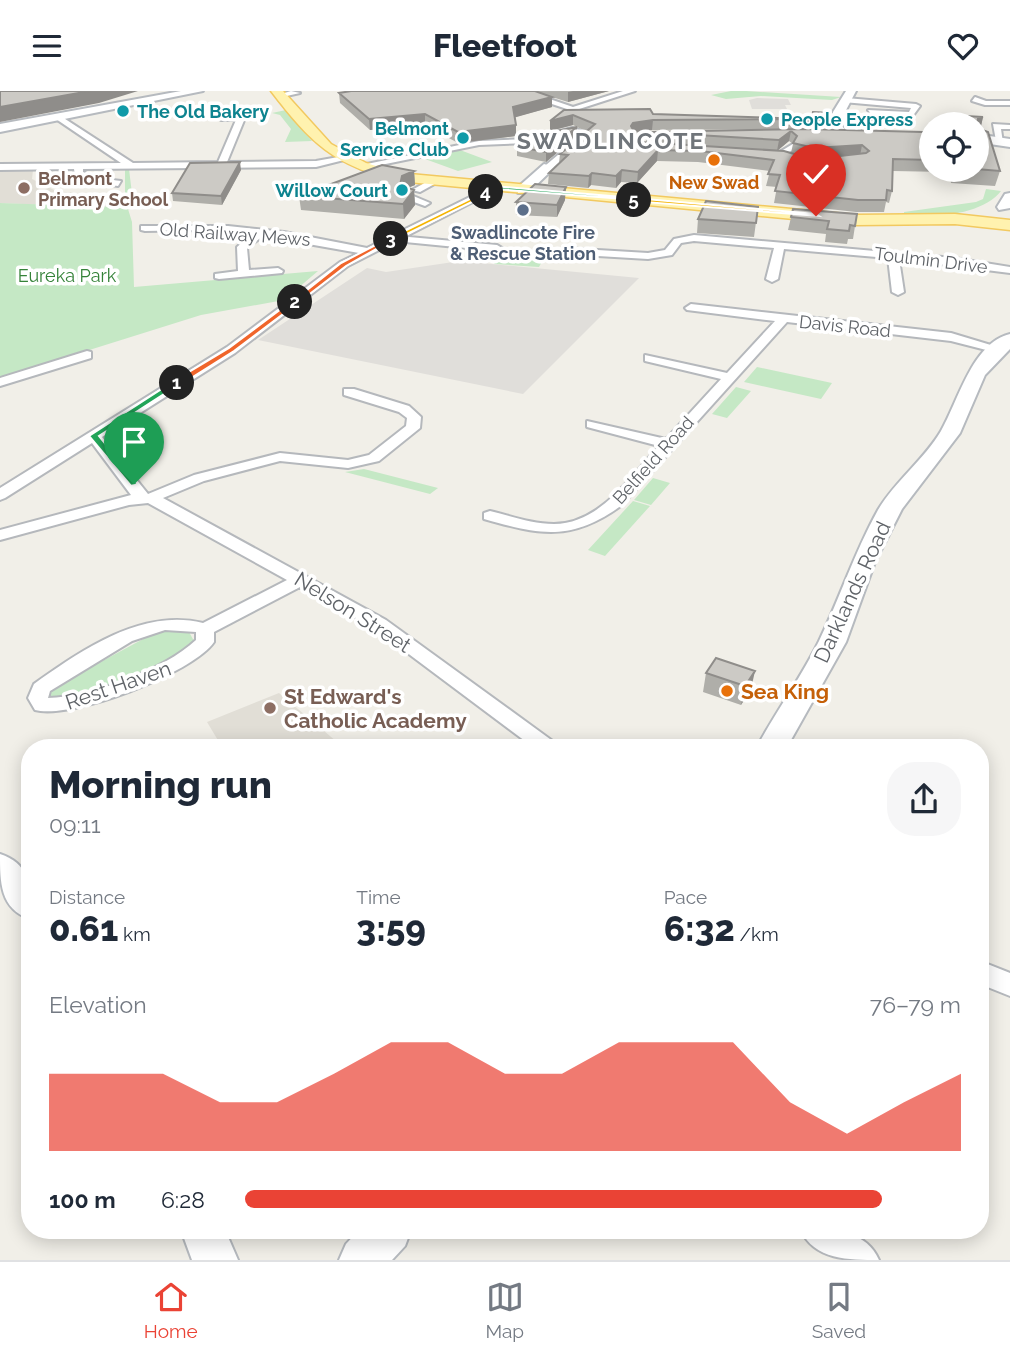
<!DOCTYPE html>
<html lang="en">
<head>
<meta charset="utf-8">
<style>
  :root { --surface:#fff; --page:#f6f6f7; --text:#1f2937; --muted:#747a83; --line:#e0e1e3; --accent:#ea4335 }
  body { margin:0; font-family:Raleway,sans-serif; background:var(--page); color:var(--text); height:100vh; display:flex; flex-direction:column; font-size:26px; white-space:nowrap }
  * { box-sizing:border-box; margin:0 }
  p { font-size:23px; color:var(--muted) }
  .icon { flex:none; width:38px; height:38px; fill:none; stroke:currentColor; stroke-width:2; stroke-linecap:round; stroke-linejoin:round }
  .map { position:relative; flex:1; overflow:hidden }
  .details { position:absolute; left:21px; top:648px; width:968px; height:500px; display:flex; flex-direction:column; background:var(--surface); border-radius:28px; box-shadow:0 4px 18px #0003 }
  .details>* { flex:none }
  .controls { position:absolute; left:919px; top:21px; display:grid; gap:14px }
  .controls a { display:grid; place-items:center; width:70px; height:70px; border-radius:50%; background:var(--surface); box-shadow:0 4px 18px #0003; font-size:35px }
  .pin { position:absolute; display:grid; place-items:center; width:60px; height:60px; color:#fff; margin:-72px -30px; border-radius:50% 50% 50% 0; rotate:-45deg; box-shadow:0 0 7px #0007 }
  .pin .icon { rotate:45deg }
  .km { position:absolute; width:35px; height:35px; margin:-18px; border-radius:50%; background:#222; color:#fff; font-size:19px; line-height:35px; text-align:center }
  .round { display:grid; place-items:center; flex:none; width:74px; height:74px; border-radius:28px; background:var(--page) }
  .summary { display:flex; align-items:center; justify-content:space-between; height:119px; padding:0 28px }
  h1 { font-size:38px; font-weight:800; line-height:52px }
  .figures { display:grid; grid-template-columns:repeat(3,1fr); gap:10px; height:119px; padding:7px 28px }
  .figures div { display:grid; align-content:center }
  .figures b { font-size:35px; font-weight:800 }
  .figures small { font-size:19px; font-weight:400 }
  .figures p { font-size:19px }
  .chart { height:196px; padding:14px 28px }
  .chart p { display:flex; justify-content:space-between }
  .chart svg { width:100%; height:126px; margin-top:7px; fill:var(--accent); opacity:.7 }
  ul { padding:0 28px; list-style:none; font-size:23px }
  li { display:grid; grid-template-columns:112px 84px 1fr; align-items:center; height:52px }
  li i { height:18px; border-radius:9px; background:var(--accent) }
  header { display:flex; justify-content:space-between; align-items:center; height:91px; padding:0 28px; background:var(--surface); font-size:32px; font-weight:800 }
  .tabs { display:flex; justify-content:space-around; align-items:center; height:98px; border-top:2px solid var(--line); background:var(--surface); font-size:19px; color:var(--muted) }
  .tabs a { display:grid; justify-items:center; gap:4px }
  .tabs .active { color:var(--accent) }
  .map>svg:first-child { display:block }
</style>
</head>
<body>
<header><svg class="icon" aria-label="menu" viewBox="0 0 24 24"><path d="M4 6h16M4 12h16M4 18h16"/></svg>Fleetfoot<svg class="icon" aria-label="heart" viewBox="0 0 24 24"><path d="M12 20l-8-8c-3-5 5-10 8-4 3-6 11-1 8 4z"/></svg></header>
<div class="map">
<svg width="1010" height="1169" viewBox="0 0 1010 1169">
  <rect width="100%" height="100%" fill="#f1efe8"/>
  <path fill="#e0deda" d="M 757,7 L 788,8 L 791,14 L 785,14 L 787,18 L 752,18 L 749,9 Z
    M 460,170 L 639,187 L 523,303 L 258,249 L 367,177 L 386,181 Z"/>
  <path fill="#e1ded6" d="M 0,79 L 33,79 L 32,88 L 56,100 L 125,107 L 115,117 L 0,112 Z
    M 279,602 L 343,656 L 222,656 L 207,631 Z"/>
  <path fill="#c5e8c5" d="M 731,0 L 746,0 L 841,6 L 832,9 L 761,5 L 726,8 L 711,4 Z
    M 286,19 L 312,50 L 285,51 L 291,38 L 280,24 L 272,22 Z
    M 460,59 L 492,71 L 458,80 L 425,68 Z
    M 125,78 L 129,78 L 133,111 L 128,118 L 132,131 L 134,196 L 318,180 L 284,209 L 201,224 L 0,287 L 0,112 L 115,116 L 125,107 Z
    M 986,98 L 1001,100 C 983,124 931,128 904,123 L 904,121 L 976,111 L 983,108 Z
    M 502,162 L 545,165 L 539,176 L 494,173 Z
    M 757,276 L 832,292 L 821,308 L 744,291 Z
    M 736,296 L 751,300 L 727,327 L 712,323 Z
    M 364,378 L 438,397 L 430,403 L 345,381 Z
    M 653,387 L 670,392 L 651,414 L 634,409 Z
    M 633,410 L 650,415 L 605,465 L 588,459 Z
    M 170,538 L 189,541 L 194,550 C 187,574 91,599 66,608 L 48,609 L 47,602 L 56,595 L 158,540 Z"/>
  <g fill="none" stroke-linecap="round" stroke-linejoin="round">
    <g stroke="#b5b8bc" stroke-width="4">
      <path id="street" d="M 291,0 L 300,2 L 282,6 L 278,4 Z
        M 485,0 L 532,2 L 573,16 L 623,0 L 635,0 L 573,20 L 531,6 Z
        M 975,6 L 986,10 L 1010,10 L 1010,14 L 985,14 L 972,10 Z
        M 846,7 L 916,13 L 920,15 L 912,26 L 871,23 L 868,19 L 909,21 L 911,17 L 843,11 Z
        M 59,24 L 133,72 L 218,71 L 236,29 L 221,29 L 224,25 L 245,27 L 227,71 L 316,70 L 344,65 L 348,68 L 316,76 L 83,78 L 83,81 L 95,87 L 121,90 L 118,95 L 90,91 L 75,84 L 74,78 L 0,79 L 0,73 L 121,72 L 56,28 Z
        M 993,33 L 1010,34 L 1010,38 L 1001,38 L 1003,52 L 996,50 Z
        M 572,37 L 592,43 L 588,45 L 572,41 L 529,52 L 479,54 L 361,78 L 357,75 L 479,50 L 529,48 Z
        M 811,42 L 814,46 L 788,62 L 805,70 L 805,74 L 799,74 L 778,62 Z
        M 577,48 L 584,50 L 552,78 L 546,78 L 546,74 Z
        M 430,89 L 438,91 L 420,101 L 412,99 Z
        M 492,95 L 500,97 L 348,175 L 235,262 L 102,346 L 148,403 L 194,384 L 280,362 L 348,369 L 369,364 L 406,335 L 407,327 L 399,321 L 344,304 L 344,298 L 354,298 L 409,315 L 421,326 L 420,337 L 379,370 L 348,377 L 280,370 L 204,390 L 163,407 L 386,529 L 554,651 L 557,656 L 533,656 L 374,537 L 300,496 L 214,541 L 214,551 C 193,582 71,629 35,619 L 28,607 L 34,593 C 82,559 142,517 203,532 L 287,489 L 148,412 L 129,414 L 0,449 L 0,439 L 131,404 L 92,352 L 5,407 L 0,409 L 0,397 L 227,256 L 340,171 L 359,162 L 263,145 L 247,157 L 249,179 L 278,177 L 283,180 L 282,182 L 219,188 L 215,187 L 215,183 L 238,180 L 237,156 L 252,143 L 201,139 L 145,140 L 141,139 L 141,135 L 228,135 L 284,141 L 367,157 ZM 165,539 L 196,541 L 196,549 C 164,579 91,606 48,607 L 50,600 L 132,550 Z
        M 405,100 L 411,100 L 411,104 L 430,112 L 425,115 L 403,107 Z
        M 694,144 L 954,167 L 1010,176 L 1010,182 L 899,168 L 904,201 L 898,204 L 892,201 L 888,167 L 784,158 L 778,188 L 772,191 L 766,188 L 774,157 L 694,150 L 681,152 L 672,164 L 648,168 L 564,163 L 559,160 L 564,157 L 648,162 L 665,159 L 674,148 Z
        M 409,146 L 497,154 L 502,157 L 497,160 L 405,151 L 404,149 Z
        M 691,213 L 951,242 L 1004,258 L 998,262 L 951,250 L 787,231 L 622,414 C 572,451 540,444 484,428 L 484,422 L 490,420 C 511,425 532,433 554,433 C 600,433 631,385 659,355 L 587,336 L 587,330 L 666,348 L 721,288 L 645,270 L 645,264 L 727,282 L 775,230 L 687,219 L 685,217 Z
        M 87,260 L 91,261 L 91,267 L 0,295 L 0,287 Z
        M 980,870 L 1010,882 L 1010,905 L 980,893 Z
        M 801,1139 C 830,1139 865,1137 879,1169 C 849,1169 814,1169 801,1139 Z"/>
    </g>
    <g stroke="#b6babf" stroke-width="4">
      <path id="secondary" d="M 181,0 L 203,0 L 0,41 L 0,33 Z
        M 846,0 L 856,0 L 845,21 L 842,35 L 846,40 L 840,44 L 830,35 L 833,21 Z
        M 976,43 L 1010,48 L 1010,56 L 976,51 Z
        M 544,73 L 555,76 L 528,102 L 518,102 L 518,96 Z
        M 1010,102 L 1010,117 L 999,119 L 997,116 L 1005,103 Z
        M 1010,243 L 1010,258 L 985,284 L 960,342 L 902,418 L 875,471 L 846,551 L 787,656 L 757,656 C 776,620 801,587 819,550 C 840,507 854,462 878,419 C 895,390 924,369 941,340 C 958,311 972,252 1010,243 Z
        M 0,763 C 33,774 30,799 30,828 C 0,818 0,791 0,763 Z
        M 181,1139 L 225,1139 L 238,1169 L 192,1169 Z
        M 359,1139 L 411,1139 L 405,1155 L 392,1169 L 339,1169 L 346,1153 Z"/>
    </g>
    <g stroke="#f2c960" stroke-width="3">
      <path id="primary" d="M 271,0 L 283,0 L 331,53 L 366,72 L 399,82 L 856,124 L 955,123 L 1010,129 L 1010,139 L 955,133 L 856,134 L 398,90 C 333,74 311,52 271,0 Z"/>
    </g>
    <use href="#street" fill="#fff" fill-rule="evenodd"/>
    <use href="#secondary" fill="#fff" fill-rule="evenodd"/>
    <use href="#primary" fill="#fff2af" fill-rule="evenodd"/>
  </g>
  <path fill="#afaea9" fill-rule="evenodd" d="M 351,0 L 609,0 L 568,11 L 552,6 L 552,16 L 515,26 L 516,45 L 458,52 L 425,34 L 370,39 L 340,12 L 339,2 Z
    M 564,19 L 653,23 L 810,28 L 808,38 L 931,50 L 931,79 L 946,79 L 946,81 L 893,80 L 892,100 L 889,112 L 886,111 L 884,121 L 856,121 L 774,112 L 777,96 L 766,95 L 770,80 L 698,71 L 657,70 L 637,92 L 621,91 L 616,97 L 591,94 L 588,97 L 548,93 L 549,82 L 559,72 L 560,63 L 586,40 L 577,36 L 577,45 L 546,71 L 517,65 L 517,56 L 577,36 L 573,34 L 550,40 L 550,30 ZM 788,38 L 647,41 L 646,51 L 640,51 L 635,42 L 652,39 ZM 789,50 L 793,53 L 791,62 L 777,60 ZM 809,67 L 812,68 L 822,68 L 822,72 L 816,75 Z
    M 948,24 L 983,26 L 980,38 L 1000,80 L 995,95 L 951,92 L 949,79 L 976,79 L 976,33 L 945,33 Z
    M 847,25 L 885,27 L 883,37 L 845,34 Z
    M 241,79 L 222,114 L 173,110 L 172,102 Z
    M 414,80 L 415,94 L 408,97 L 414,99 L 415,114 L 404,128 L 301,119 L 299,105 Z
    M 565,109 L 557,126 L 516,124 L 516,111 Z
    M 758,116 L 754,146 L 697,142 L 698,128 Z
    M 793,118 L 855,135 L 853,148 L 848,148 L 847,153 L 825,151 L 826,143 L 788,139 Z
    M 716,567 L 751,598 L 741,614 L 703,601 L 706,582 Z"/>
  <path fill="#8f8d8a" d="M 90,0 L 138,0 L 99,12 L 0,31 L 0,16 Z
    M 573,0 L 609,0 L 568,11 L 568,1 Z
    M 552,6 L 552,16 L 513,27 L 513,16 Z
    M 425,23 L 425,34 L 370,39 L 369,28 Z
    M 573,24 L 573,34 L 550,40 L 550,30 Z
    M 830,26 L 828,37 L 810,38 L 812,27 Z
    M 983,26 L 980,40 L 976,41 L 978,27 Z
    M 653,29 L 652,39 L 633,42 L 631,35 L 633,32 Z
    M 516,34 L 516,45 L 458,52 L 458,41 Z
    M 577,36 L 577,45 L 546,71 L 546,61 Z
    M 791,40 L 789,50 L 777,60 L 779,49 Z
    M 862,54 L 860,65 L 812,68 L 814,57 Z
    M 658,59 L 657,70 L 637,92 L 638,81 Z
    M 240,71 L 241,79 L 222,114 L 221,105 Z
    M 622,79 L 621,91 L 616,97 L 616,85 Z
    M 414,80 L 415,94 L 402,99 L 400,94 L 402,85 Z
    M 592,82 L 591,94 L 588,97 L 589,85 Z
    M 566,96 L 565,109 L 557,126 L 557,114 Z
    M 414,99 L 415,114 L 404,128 L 403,113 Z
    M 755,580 L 751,598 L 741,614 L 745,595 Z"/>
  <path fill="#cccac5" stroke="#8f8d8a" stroke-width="2" d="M 0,0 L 90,0 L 0,16 Z
    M 351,0 L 535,0 L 552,6 L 513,16 L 516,34 L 458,41 L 425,23 L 369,28 L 339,2 Z
    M 650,18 L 653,23 L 810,28 L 653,29 L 633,32 L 631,35 L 640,51 L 784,60 L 808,67 L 816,75 L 822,72 L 822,67 L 866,62 L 869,60 L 862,54 L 814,57 L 793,52 L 797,45 L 791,40 L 779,49 L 647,41 L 807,38 L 923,41 L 931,50 L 931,69 L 893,68 L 892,100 L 887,99 L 886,109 L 858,109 L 775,100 L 780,84 L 768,83 L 774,69 L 700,60 L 658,59 L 638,81 L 622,79 L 616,85 L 592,82 L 589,85 L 549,82 L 568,64 L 560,63 L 595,33 L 573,24 L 550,30 L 564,19 Z
    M 813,21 L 830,22 L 830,26 L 812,27 Z
    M 878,24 L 885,27 L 847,25 Z
    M 948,24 L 983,26 L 978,27 L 977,37 L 988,41 L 1000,80 L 976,78 L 976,33 L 949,33 Z
    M 577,36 L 546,61 L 517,56 L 531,45 Z
    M 240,71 L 221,105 L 172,102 L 190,72 Z
    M 382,74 L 414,80 L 402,85 L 400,94 L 414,99 L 403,113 L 299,105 Z
    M 535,93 L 566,96 L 557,114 L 516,111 Z
    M 706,110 L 758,116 L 756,132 L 698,128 Z
    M 793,118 L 857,123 L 855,135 L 850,134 L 849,140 L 827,138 L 829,130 L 791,126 Z
    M 716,567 L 755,580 L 745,595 L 706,582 Z"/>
  <path fill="#22a559" stroke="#fff" stroke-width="2" d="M 174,290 L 181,292 L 99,345 L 138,393 L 131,395 L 89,345 Z"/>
  <path fill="#f0652b" stroke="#fff" stroke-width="2" d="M 293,209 L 299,211 L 234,260 L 180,294 L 174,294 L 174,290 L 229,257 Z"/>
  <path fill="#f0652b" stroke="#fff" stroke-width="2" d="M 389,147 L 394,148 L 346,175 L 298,212 L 292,211 L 341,172 Z"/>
  <path fill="#f5b400" stroke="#fff" stroke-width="2" d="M 486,100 L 488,103 L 393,150 L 388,148 Z"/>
  <path fill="#22a559" stroke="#fff" stroke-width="2" d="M 493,95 L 634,107 L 637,109 L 496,98 L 484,103 Z"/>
  <path fill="#f5b400" stroke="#fff" stroke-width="2" d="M 634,107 L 816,123 L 819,125 L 632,110 Z"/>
  <g fill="#0f9aa8" stroke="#fff" stroke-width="2.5">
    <circle cx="123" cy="20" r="7"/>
    <circle cx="767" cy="28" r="7"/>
    <circle cx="463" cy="47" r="7"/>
    <circle cx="402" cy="99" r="7"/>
  </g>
  <g fill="#e8710a" stroke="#fff" stroke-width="2.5">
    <circle cx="714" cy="69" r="7"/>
    <circle cx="727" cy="600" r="7"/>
  </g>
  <g fill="#8d6e63" stroke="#fff" stroke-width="2.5">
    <circle cx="24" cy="97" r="7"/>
    <circle cx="270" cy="617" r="7"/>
  </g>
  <circle fill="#5c6f8a" stroke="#fff" stroke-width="2.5" cx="523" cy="119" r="7"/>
  <g text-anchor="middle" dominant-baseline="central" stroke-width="7" stroke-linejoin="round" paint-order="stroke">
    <g font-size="18" font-weight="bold" fill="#0d838f" stroke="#fff" text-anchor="start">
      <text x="137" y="20">The Old Bakery</text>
      <text x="781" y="28">People Express</text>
      <text x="449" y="37" text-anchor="end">Belmont<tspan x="449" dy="21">Service Club</tspan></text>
      <text x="388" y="99" text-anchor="end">Willow Court</text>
    </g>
    <g font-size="18" font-weight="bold" fill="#785e54" stroke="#fff" text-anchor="start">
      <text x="38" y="87">Belmont<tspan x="38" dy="21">Primary School</tspan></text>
    </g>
    <g font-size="18" font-weight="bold" fill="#c56008" stroke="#fff">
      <text x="714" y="91">New Swad</text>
    </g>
    <g font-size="18" font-weight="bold" fill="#4e5e75" stroke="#fff">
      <text x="523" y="141">Swadlincote Fire<tspan x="523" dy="21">&amp; Rescue Station</tspan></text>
    </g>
    <g font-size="18" fill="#5f6368" stroke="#fff">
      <text transform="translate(235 143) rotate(4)">Old Railway Mews</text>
      <text transform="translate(931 169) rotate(7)">Toulmin Drive</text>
      <text transform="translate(845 235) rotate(6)">Davis Road</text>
      <text transform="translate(653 369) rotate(-48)">Belfield Road</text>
    </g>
    <g font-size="18" fill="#348238" stroke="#fff">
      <text x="67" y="184">Eureka Park</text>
    </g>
    <g font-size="21" fill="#5f6368" stroke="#fff">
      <text transform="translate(852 501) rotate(-65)">Darklands Road</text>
      <text transform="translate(353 521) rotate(32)">Nelson Street</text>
      <text transform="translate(118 594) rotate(-19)">Rest Haven</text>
    </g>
    <g font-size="21" font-weight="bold" fill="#c56008" stroke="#fff" text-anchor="start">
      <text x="741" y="600">Sea King</text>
    </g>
    <g font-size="21" font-weight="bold" fill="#785e54" stroke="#fff" text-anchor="start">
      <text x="284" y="605">St Edward's<tspan x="284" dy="24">Catholic Academy</tspan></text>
    </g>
    <g font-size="23" font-weight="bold" letter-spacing="2" fill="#70757a" stroke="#fff">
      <text x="611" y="49">SWADLINCOTE</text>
    </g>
  </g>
</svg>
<div class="controls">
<a><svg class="icon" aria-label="locate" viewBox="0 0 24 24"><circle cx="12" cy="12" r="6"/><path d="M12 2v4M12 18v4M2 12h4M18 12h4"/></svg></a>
</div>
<div class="pin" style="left:134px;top:393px;background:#1e9e55"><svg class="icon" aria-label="arrive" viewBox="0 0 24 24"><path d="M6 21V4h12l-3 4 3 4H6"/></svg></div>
<div class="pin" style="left:816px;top:125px;background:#d93025"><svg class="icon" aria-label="check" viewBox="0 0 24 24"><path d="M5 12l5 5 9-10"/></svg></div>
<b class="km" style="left:177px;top:292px">1</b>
<b class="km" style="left:295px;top:211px">2</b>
<b class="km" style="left:391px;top:148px">3</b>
<b class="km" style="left:486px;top:101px">4</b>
<b class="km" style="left:634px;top:109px">5</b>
<section class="details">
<div class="summary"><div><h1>Morning run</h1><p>09:11</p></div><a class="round"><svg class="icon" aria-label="share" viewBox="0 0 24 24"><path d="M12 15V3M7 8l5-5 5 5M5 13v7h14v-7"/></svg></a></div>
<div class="figures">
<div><p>Distance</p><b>0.61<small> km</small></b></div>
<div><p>Time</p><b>3:59</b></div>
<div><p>Pace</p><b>6:32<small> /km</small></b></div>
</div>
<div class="chart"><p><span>Elevation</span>76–79 m</p>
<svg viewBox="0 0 160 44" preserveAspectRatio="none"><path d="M0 44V17L10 17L20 17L30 27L40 27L50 17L60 6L70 6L80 17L90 17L100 6L110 6L120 6L130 27L140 38L150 27L160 17V44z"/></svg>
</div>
<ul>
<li><b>100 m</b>6:28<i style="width:89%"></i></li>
</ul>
</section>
</div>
<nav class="tabs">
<a class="active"><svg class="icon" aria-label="home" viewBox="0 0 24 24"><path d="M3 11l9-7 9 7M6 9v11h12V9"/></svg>Home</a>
<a><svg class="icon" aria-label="map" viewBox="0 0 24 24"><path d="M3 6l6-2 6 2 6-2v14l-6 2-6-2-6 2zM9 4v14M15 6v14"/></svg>Map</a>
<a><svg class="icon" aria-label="saved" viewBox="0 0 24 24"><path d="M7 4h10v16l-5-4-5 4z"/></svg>Saved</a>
</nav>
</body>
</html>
